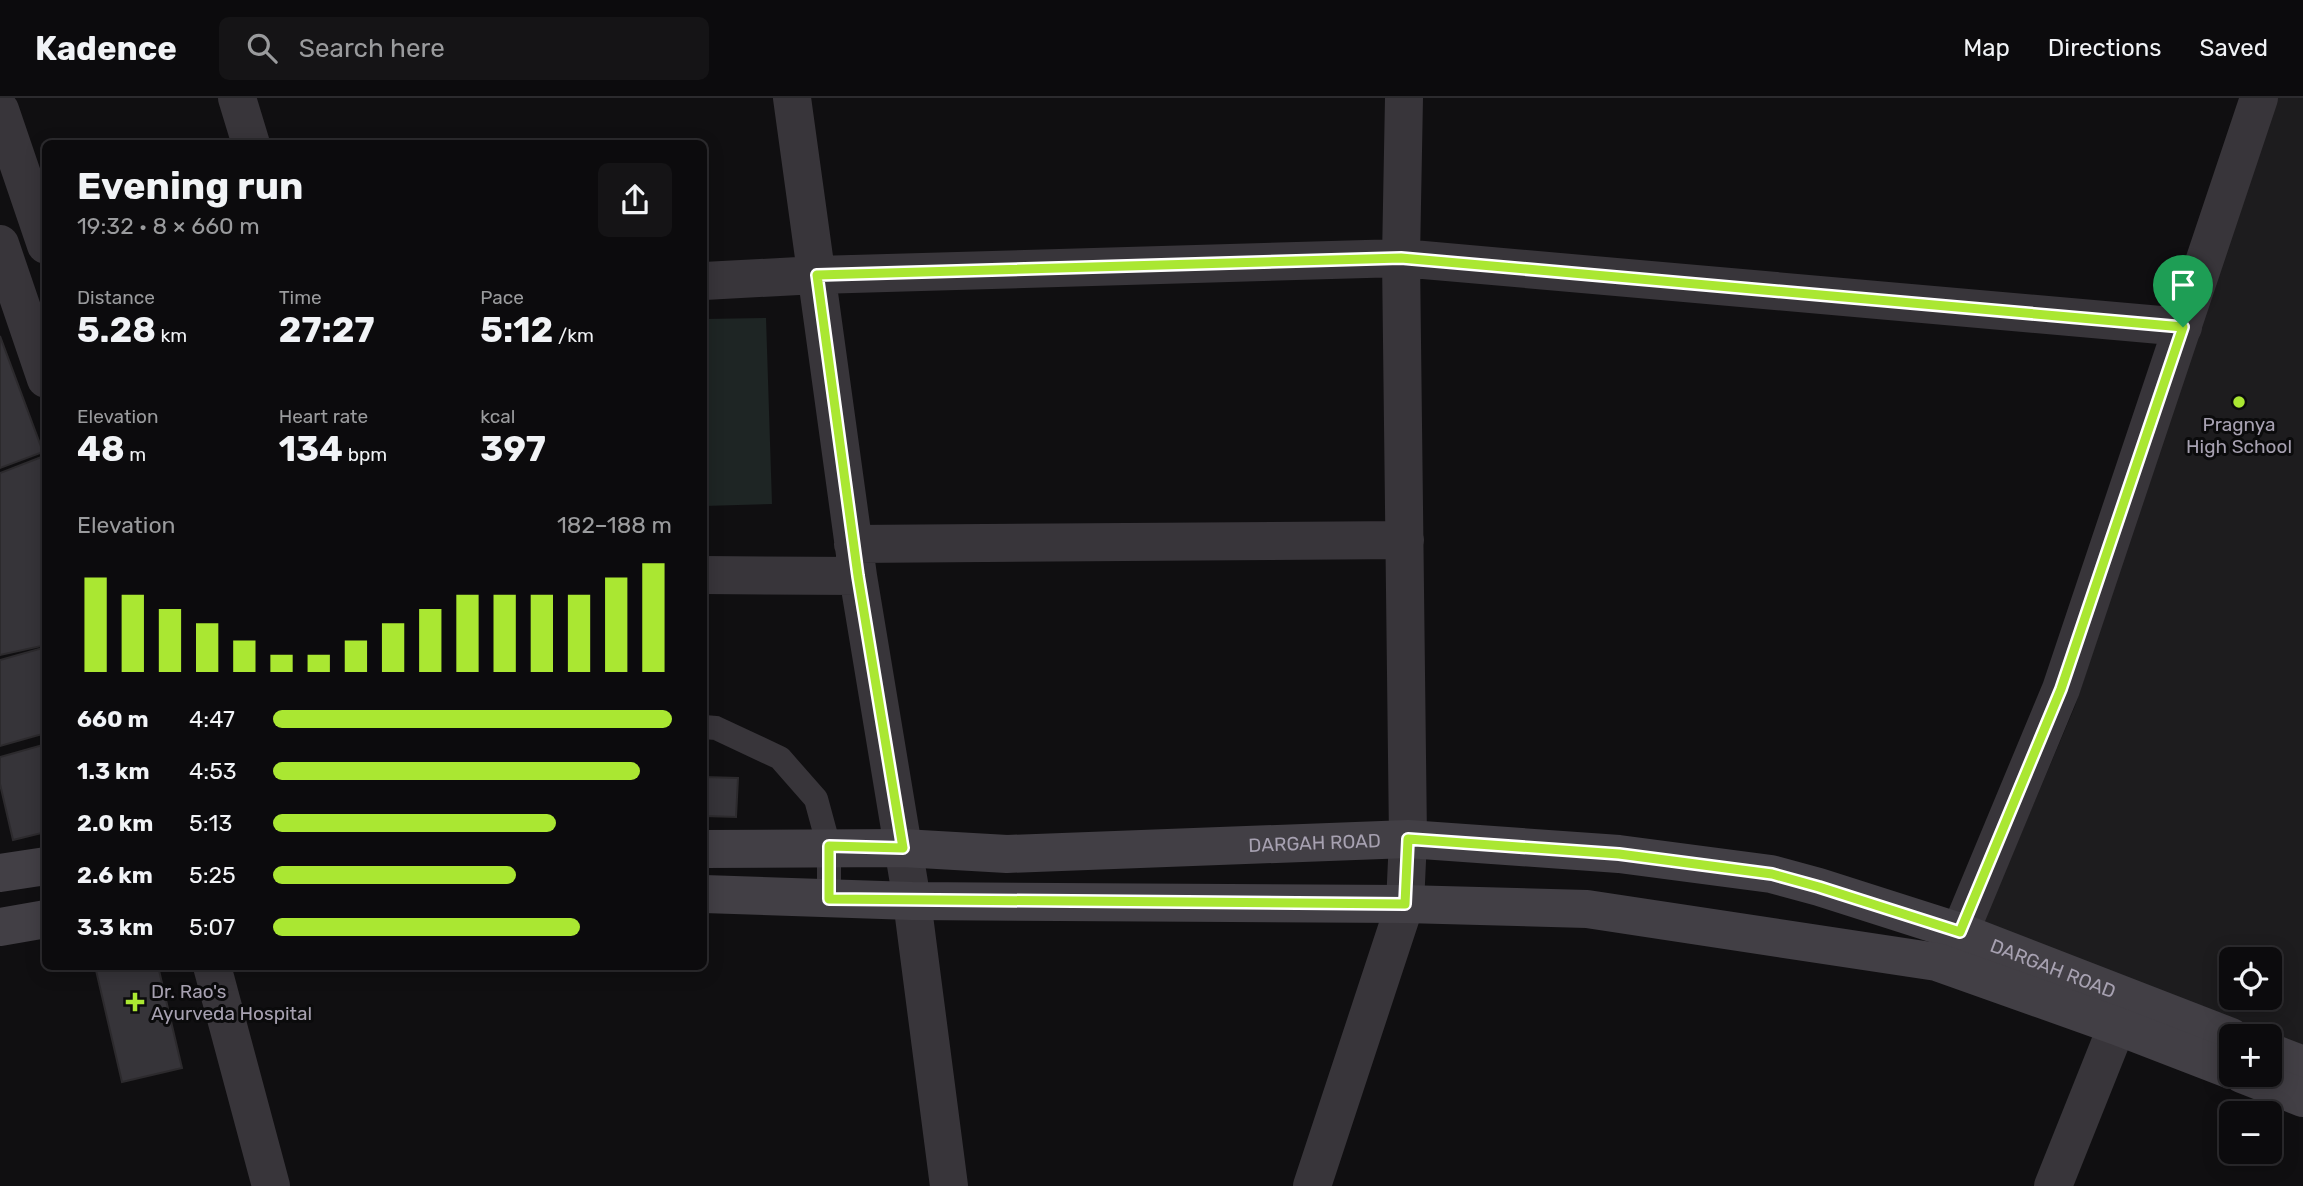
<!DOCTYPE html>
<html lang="en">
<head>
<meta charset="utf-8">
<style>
  :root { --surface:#0c0b0d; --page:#151416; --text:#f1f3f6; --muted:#9a9b9d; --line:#2c2b2e; --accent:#aae732 }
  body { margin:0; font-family:Rubik,sans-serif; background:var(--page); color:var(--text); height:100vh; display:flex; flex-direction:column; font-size:26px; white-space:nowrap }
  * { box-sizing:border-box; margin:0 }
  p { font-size:23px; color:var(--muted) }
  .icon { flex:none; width:38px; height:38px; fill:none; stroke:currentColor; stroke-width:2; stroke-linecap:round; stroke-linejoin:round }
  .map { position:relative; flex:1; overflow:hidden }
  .sheet { position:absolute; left:42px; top:42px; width:665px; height:830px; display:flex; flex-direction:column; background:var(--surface); border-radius:10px; box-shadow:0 4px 18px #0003,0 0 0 2px var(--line) }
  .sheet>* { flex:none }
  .buttons { position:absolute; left:2219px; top:849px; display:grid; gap:14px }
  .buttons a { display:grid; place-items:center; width:63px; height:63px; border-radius:10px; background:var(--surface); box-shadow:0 4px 18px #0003,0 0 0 2px var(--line); font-size:35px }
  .pin { position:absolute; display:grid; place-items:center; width:60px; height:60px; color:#fff; margin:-72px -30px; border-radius:50% 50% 50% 0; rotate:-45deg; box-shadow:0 0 7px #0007 }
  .pin .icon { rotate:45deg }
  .round { display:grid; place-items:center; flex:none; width:74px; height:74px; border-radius:10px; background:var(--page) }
  .headline { display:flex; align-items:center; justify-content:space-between; height:119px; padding:0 35px }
  h1 { font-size:38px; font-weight:700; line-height:52px }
  .stats { display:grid; grid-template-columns:repeat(3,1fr); gap:10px; height:119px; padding:7px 35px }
  .stats div { display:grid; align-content:center }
  .stats b { font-size:35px; font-weight:700 }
  .stats small { font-size:19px; font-weight:400 }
  .stats p { font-size:19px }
  .chart { height:196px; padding:14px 35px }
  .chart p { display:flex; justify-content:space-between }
  .chart svg { width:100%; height:126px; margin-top:7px; stroke:var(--accent); stroke-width:6 }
  ul { padding:0 35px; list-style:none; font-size:23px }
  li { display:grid; grid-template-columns:112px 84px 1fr; align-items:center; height:52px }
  li i { height:18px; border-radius:9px; background:var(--accent) }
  header { display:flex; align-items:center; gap:42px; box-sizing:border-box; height:98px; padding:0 35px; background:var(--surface); border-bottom:2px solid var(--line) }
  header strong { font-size:33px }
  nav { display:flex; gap:38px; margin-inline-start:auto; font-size:24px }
  .search { width:490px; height:63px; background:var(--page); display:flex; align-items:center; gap:18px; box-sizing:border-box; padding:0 24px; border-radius:10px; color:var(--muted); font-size:26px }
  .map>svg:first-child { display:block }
</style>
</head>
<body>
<header>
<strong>Kadence</strong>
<div class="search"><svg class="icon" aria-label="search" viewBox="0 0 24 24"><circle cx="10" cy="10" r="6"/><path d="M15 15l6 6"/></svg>Search here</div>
<nav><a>Map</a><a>Directions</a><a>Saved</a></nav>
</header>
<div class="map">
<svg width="2303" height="1088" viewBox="0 0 2303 1088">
  <rect width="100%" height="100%" fill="#100f11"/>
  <path fill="#1d1c1e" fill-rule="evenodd" d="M 2276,0 L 2303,0 L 2303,953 L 1980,833 L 2075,608 ZM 2231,861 L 2270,861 L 2270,900 L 2231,900 Z"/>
  <path fill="#1e2524" d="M 766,220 L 772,406 L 704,408 L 704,221 Z"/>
  <path fill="#363439" stroke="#2c2a2d" stroke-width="2" d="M 0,238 L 43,354 L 0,370 Z
    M 44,358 L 46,547 L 0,557 L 0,375 Z
    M 46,549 L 46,635 L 0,648 L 0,562 Z
    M 46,646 L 46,734 L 13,742 L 0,686 L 0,659 Z
    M 704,679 L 738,680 L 736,719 L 704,718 Z
    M 95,868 L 158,868 L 182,970 L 122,984 Z"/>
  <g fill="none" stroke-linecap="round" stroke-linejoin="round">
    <path stroke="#38353a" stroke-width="24" d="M 704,629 L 716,630 L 780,660 L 816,701 L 829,749 L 829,801"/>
    <path stroke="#38353a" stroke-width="38" d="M 237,0 L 251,46
      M 792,0 L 858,478 L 912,803 L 949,1088
      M 704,183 L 817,177 L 1401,160 L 2183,229
      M 853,446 L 1405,442
      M 704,477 L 858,478
      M 212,868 L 271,1088
      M 1312,1088 L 1405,806 L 1408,741 L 1401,160 L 1404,0
      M 2053,1088 L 2117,928"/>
    <path stroke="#38353a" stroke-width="38" d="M 0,12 L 46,147
      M 0,146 L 46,281
      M 1960,834 L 2061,591 L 2259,0"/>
    <g stroke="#423f45" stroke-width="38">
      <path id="s1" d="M 704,751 L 903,750 L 1007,756 L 1408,741 L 1619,756 L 1771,776 L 1819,789 L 1960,834 L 2231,939"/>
      <path d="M 0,775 L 46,768"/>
      <path d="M 704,796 L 912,803 L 1405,806 L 1587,811 L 1937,864 L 2117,928 L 2231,972"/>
      <path d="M 0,829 L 46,821"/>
      <path d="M 2270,954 L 2303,967"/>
      <path d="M 2242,976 L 2303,1000"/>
    </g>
  </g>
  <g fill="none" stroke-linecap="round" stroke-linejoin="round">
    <g stroke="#fff" stroke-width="14">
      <path id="route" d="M 1401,160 L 2183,229 L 2061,591 L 1960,834 L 1819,789 L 1772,776 L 1619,756 L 1408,741 L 1405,806 L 829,801 L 829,748 L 903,750 L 858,478 L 817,177 Z"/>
    </g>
    <use href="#route" stroke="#aae732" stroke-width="9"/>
  </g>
  <g fill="#aae732" stroke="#0b0b0c" stroke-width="2.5">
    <circle cx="2239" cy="304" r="7"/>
    <path d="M131.5 893.5h7v7h7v7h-7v7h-7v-7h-7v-7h7z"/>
  </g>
  <g text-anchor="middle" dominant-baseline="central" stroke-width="6" stroke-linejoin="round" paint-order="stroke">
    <g font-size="19" fill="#a7a1b1" stroke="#0b0b0c">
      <text x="2239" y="326">Pragnya<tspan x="2239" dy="22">High School</tspan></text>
      <text x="151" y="893" text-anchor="start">Dr. Rao's<tspan x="151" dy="22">Ayurveda Hospital</tspan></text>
    </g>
    <g font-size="19" fill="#a7a1b1" stroke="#0b0b0c">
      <text stroke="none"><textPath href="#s1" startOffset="611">DARGAH ROAD</textPath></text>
      <text stroke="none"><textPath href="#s1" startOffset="1367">DARGAH ROAD</textPath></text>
    </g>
  </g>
</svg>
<div class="buttons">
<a><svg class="icon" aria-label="locate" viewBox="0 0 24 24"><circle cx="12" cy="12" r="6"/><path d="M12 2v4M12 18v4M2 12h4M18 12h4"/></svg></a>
<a>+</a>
<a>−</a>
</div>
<div class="pin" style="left:2183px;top:229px;background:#1e9e55"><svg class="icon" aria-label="arrive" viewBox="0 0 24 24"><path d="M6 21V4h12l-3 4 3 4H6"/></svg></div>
<section class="sheet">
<div class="headline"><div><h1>Evening run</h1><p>19:32 · 8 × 660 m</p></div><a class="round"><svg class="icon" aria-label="share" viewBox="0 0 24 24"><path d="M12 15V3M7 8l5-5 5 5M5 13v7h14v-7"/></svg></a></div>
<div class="stats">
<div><p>Distance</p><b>5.28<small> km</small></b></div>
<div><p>Time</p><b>27:27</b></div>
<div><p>Pace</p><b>5:12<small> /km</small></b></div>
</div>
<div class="stats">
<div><p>Elevation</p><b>48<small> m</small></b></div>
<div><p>Heart rate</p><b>134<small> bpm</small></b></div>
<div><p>kcal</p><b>397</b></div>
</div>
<div class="chart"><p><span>Elevation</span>182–188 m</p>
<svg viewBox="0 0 160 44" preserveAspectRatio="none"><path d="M5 44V11M15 44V17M25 44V22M35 44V27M45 44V33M55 44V38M65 44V38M75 44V33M85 44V27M95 44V22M105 44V17M115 44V17M125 44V17M135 44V17M145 44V11M155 44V6"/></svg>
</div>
<ul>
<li><b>660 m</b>4:47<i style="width:100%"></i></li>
<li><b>1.3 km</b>4:53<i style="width:92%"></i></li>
<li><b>2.0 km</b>5:13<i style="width:71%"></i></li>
<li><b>2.6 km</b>5:25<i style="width:61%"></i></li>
<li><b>3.3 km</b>5:07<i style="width:77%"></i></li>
</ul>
</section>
</div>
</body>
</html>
